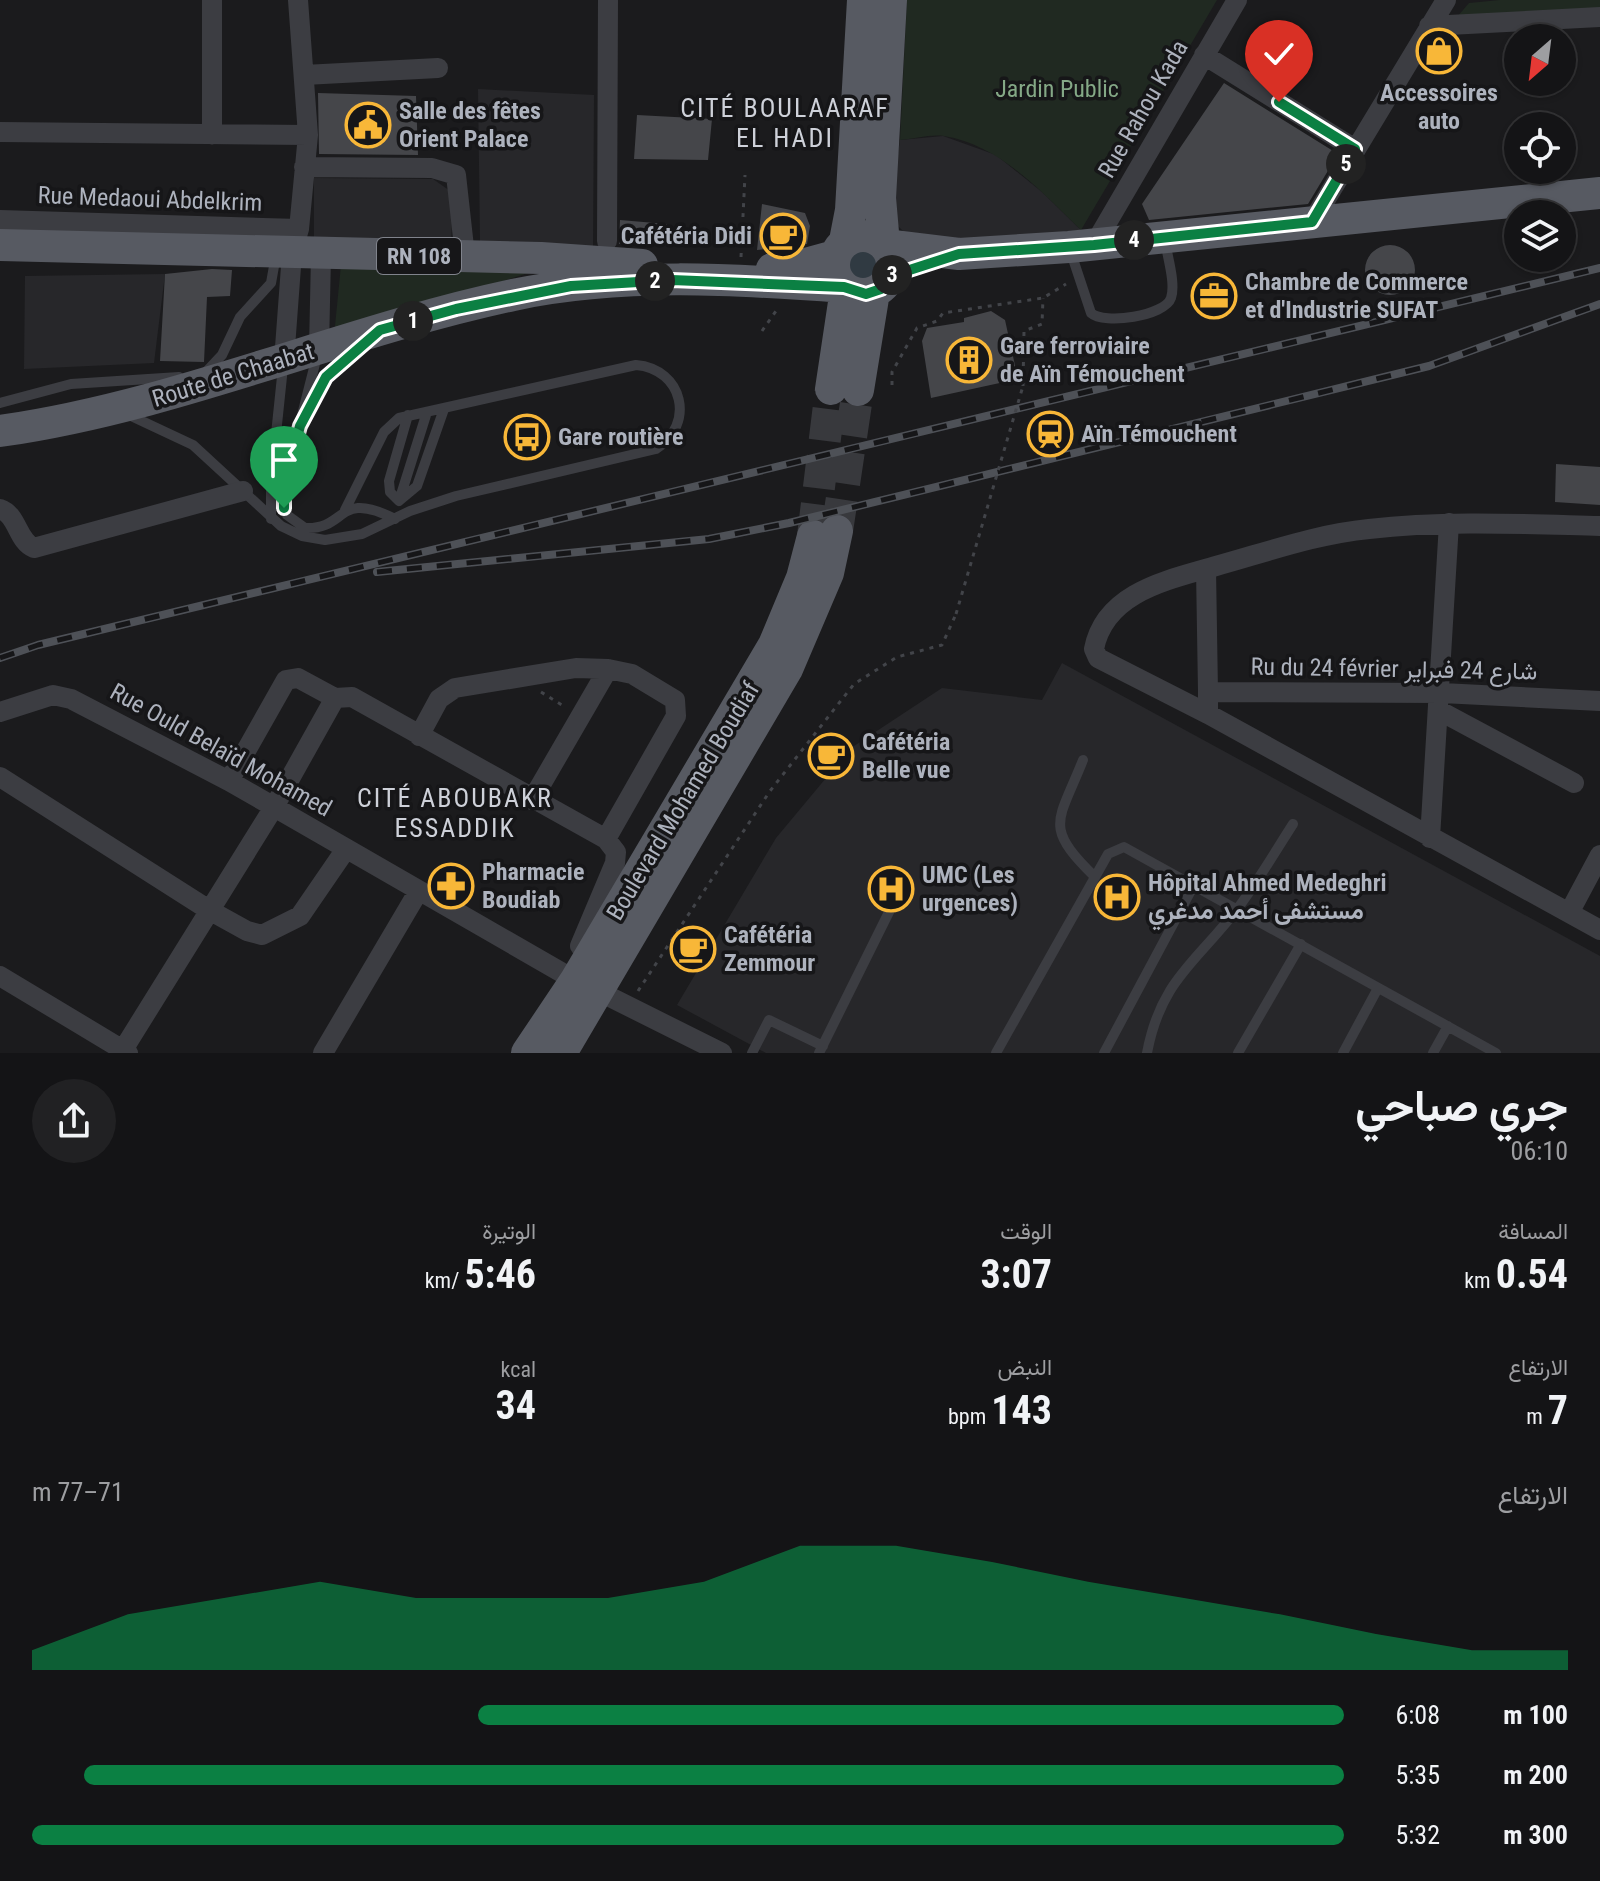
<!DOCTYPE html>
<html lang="ar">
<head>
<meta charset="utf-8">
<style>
  :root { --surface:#141416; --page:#212123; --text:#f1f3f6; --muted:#9d9ea1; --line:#333335; --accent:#0b8043 }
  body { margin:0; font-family:"Roboto Condensed",Vazirmatn,sans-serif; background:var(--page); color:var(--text); direction:rtl; height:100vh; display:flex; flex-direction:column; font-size:30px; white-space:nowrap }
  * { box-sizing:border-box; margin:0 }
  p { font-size:26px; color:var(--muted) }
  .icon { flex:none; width:44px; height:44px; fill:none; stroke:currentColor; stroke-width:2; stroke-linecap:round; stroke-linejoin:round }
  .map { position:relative; height:1053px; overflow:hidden; direction:ltr }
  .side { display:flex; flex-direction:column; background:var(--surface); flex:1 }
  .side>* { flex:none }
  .needle { width:52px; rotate:208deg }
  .buttons { position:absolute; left:1504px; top:24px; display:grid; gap:16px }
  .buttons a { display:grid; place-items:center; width:72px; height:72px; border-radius:50%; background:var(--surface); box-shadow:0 2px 6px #0004,0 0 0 2px var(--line); font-size:40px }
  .pin { position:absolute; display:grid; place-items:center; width:68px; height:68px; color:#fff; margin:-82px -34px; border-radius:50% 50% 50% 0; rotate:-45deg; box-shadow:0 0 8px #0007 }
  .pin .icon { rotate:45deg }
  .km { position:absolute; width:40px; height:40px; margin:-20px; border-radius:50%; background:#222; color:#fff; font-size:22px; line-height:40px; text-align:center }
  .round { display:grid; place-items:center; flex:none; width:84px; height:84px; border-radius:42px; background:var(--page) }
  .summary { display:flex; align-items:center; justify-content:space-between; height:136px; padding:0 32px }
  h1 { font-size:44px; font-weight:700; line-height:60px }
  .stats { display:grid; grid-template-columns:repeat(3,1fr); gap:12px; height:136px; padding:8px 32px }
  .stats div { display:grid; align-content:center }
  .stats b { font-size:40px; font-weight:700 }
  .stats small { font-size:22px; font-weight:400 }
  .stats p { font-size:22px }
  .chart { height:224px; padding:16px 32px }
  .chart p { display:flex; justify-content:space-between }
  .chart svg { width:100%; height:144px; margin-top:8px; fill:var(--accent); opacity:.7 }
  ul { padding:0 32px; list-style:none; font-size:26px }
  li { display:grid; grid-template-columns:128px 96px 1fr; align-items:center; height:60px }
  li i { height:20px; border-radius:10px; background:var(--accent) }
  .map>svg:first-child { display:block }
</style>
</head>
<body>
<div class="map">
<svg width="1600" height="1053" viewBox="0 0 1600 1053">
  <rect width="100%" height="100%" fill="#1b1b1d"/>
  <path fill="#27272a" d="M 478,89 L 594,95 L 593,248 L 480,242 Z
    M 943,136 L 996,155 L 1042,192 L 1081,230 L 971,245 L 913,241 L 889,217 L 900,140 Z
    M 314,178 L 433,179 L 453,193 L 451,246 L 314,241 Z
    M 165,274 L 154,363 L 24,369 L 25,276 Z
    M 1062,663 L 1600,956 L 1600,1053 L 766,1053 L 677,1005 L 776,838 L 851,748 L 942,688 L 1042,700 Z"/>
  <path fill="#202921" d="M 907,0 L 1217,0 L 1081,230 C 1042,192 1000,145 944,136 C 931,134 913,139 900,140 Z
    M 1500,0 L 1600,0 L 1600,14 L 1457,17 L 1469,3 Z
    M 341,265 L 543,268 L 334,336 Z"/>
  <path fill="#303a42" d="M 867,246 L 874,249 L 885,267 L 881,281 L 869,289 L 842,272 L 841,265 L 853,249 Z"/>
  <path fill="#45464a" d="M 1224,83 L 1338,154 L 1308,204 L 1149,220 L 1142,204 Z
    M 318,93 L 416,96 L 418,155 L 319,154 Z
    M 637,115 L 712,119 L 708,160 L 634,159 Z
    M 762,204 L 805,213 L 810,226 L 807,244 L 757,250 Z
    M 620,220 L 667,224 L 666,246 L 619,244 Z
    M1365 270a25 25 0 1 1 50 0a25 25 0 1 1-50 0Z
    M 212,269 L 232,270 L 230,296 L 207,297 L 204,362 L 160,361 L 165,274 Z
    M 991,311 L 1005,320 L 1018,379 L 931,398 L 922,341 L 927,328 L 964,322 L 964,318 Z
    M 1556,464 L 1600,467 L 1600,505 L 1555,502 Z"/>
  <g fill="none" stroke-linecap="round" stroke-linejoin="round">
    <path stroke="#38393d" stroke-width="32" stroke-dasharray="32 16" stroke-linecap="butt" d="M 837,531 L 858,390
      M 813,536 L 831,389"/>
    <path stroke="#424449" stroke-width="3" stroke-dasharray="4 6" stroke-linecap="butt" d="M 741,257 L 745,175
      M 762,331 L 778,308
      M 892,385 L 892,372 L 917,328 L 937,321 L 943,313 L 1043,298 L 1066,284
      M 1023,386 L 1024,331 L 1042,324 L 1043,298
      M 541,692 L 565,707
      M 638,991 L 770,791 L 854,684 L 897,657 L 942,645 L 956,614"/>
    <path stroke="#3c3d42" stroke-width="10" d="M 1071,253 L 1091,313 C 1104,325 1165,316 1171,298 C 1176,283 1167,256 1165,240
      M 317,356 L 284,486 L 287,515 L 305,528 C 348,530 336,489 395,519
      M 206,372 L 222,355 L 240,317 L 271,283 L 276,255
      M 0,403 L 71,384 L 179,377
      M 310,406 L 326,377 L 353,351
      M 129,415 L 193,445 L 281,526 L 302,536 L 325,540 L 362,534 L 410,511 L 456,496 L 656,449 C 696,424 683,369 636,365 L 399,418 L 384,432 L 345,510
      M 408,415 L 389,481 L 390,492 L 399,501 L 417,486 L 444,409
      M 399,501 L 427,412
      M 271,519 L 271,482 L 283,367
      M 1083,760 C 1058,823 1043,826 1095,877
      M 752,1053 L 769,1020 L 823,1046
      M 819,1053 L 892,906
      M 996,1053 L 1108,854 L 1124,847 L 1496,1053
      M 1104,1053 L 1194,885
      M 1147,1053 C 1161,979 1197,962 1238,908 C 1258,881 1275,852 1293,824
      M 1238,1053 L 1301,944
      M 1343,1053 L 1378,988
      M 1433,1053 L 1448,1026"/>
    <path stroke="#3c3d42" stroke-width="20" d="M 1429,26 L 1600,17
      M 1204,55 L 1355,149
      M 304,75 L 438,68
      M 0,132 L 308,135
      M 212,135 L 212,0
      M 304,167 L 432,168 L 456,175 L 465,256
      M 0,220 L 299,229
      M 1312,222 L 1446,0
      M 607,241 L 608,0
      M 1094,245 L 1237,0
      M 319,349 L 321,255
      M 284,361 L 292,253 L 299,229 L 308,135 L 298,0
      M 0,509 C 18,515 17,541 34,548 L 243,491
      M 1600,526 C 1523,524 1446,520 1369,529 C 1317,534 1267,552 1216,566 C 1168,580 1105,592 1094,649 L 1098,658 L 1208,714 L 1600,930
      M 1206,569 L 1208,692
      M 1440,711 L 1574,783
      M 0,712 L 53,695 L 71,699 L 229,781 L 566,975 L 722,1053
      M 1208,714 L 1208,692 L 1442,693 L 1600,701
      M 419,736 L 439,699 L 455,688 L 576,668 L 608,669 L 632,674 L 675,700 L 676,716 L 606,839 L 616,852 L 615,863 L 580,946
      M 0,777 L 209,910 L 247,931 L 262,935 L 300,916 L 346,849
      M 229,781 L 286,680 L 298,678 L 335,698 L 352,697 L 606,839
      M 532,800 L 608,669
      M 1430,838 L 1449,523
      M 1569,913 L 1600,855
      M 0,976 L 128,1053
      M 121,1053 L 274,807 L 335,698
      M 323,1053 L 418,892"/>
    <path stroke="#575a62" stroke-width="32" d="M834 265a29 29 0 1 1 58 0a29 29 0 1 1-58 0Z
      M 845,241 L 851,210 L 863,0
      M 884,244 L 880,198 L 891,0
      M 0,245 L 541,258 L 642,265
      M 885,245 L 959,254 L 1069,247 L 1600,193
      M 772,269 L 795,267 L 835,256
      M 831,389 L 846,289
      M 858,390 L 874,292
      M 0,431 C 176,406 340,332 513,295 C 621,272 735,279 844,287
      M 527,1053 L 576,980 L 774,645 L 802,578 L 813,536
      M 561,1053 L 787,669 L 828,573 L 837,531"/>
    <g stroke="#4e5157" stroke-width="8">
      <path id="rail" d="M 377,572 L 709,539 L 789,523 L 1429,366 L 1600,304
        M 0,658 L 38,645 L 1600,268"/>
    </g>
    <use href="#rail" stroke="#161618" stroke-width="5" stroke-dasharray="15" stroke-linecap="butt"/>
    <path stroke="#424449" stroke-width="3" stroke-dasharray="4 6" stroke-linecap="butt" d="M 956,614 L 1023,386"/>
  </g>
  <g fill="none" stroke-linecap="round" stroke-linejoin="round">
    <g stroke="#fff" stroke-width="16">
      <path id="route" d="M 284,508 L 284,486 L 300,426 L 326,377 L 380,330 L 456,309 L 571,286 L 672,280 L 844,287 L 866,294 L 881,289 L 891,276 L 959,254 L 1094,245 L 1312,222 L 1355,149 L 1279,102"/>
    </g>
    <use href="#route" stroke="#0b8043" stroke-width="10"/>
  </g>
  <defs>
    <g id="shop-ring" transform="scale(2.3)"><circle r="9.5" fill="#161618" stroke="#f8b738" stroke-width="1.5"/><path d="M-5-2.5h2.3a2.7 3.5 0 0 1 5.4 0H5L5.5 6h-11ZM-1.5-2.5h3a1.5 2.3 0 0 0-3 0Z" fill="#f8b738"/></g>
    <g id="civic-ring" transform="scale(2.3)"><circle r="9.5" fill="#161618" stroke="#f8b738" stroke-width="1.5"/><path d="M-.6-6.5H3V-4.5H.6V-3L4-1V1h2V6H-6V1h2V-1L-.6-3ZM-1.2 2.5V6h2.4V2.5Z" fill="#f8b738"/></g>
    <g id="cafe-ring" transform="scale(2.3)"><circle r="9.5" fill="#161618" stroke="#f8b738" stroke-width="1.5"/><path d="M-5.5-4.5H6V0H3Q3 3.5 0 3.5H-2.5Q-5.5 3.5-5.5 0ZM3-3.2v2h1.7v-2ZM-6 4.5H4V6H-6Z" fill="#f8b738"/></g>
    <g id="office-ring" transform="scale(2.3)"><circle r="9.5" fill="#161618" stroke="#f8b738" stroke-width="1.5"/><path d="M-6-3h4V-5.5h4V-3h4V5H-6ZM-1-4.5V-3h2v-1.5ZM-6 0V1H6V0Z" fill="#f8b738"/></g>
    <g id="building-ring" transform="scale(2.3)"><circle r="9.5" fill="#161618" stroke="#f8b738" stroke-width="1.5"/><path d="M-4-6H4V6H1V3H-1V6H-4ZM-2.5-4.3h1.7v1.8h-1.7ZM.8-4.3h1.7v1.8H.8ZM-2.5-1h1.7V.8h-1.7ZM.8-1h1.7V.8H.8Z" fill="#f8b738"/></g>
    <g id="station-ring" transform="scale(2.3)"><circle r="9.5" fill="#161618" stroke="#f8b738" stroke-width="1.5"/><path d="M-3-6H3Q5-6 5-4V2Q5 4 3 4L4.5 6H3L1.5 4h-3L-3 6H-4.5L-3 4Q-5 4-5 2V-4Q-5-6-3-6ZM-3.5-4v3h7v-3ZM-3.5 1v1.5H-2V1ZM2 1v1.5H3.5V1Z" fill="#f8b738"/></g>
    <g id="bus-ring" transform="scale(2.3)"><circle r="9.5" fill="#161618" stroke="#f8b738" stroke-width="1.5"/><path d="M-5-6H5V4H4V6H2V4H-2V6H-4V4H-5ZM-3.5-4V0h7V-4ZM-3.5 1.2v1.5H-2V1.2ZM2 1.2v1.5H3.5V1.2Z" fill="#f8b738"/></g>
    <g id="pharmacy-ring" transform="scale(2.3)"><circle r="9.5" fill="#161618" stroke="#f8b738" stroke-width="1.5"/><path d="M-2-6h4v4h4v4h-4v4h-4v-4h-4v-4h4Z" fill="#f8b738"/></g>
    <g id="hospital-ring" transform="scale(2.3)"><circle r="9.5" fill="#161618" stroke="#f8b738" stroke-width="1.5"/><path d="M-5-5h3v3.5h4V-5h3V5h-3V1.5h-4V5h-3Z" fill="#f8b738"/></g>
  </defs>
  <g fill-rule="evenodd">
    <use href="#shop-ring" x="1439" y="51"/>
    <use href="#civic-ring" x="368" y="125"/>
    <use href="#cafe-ring" x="783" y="236"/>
    <use href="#office-ring" x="1214" y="296"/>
    <use href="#building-ring" x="969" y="360"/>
    <use href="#station-ring" x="1050" y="434"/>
    <use href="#bus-ring" x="527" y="437"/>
    <use href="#cafe-ring" x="831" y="756"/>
    <use href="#pharmacy-ring" x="451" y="886"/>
    <use href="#hospital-ring" x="891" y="889"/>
    <use href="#hospital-ring" x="1117" y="897"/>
    <use href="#cafe-ring" x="693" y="949"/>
  </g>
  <g text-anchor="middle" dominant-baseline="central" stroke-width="7" stroke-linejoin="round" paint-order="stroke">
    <rect fill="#161618" stroke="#80838c" stroke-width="2" x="377" y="238" width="84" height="36" rx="6"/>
    <g font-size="22" font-weight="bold" fill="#adb2bd">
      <text x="419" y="256">RN 108</text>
    </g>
    <g font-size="24" fill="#84a886" stroke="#161618">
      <text x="1057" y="89">Jardin Public</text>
    </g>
    <g font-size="24" font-weight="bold" fill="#adb2bd" stroke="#161618" text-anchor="start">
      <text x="1439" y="93" text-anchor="middle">Accessoires<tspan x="1439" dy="28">auto</tspan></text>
      <text x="399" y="111">Salle des fêtes<tspan x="399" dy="28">Orient Palace</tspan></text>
      <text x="752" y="236" text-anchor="end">Cafétéria Didi</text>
      <text x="1245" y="282">Chambre de Commerce<tspan x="1245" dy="28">et d'Industrie SUFAT</tspan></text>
      <text x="1000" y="346">Gare ferroviaire<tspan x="1000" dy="28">de Aïn Témouchent</tspan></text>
      <text x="1081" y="434">Aïn Témouchent</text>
      <text x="558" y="437">Gare routière</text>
      <text x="862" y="742">Cafétéria<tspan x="862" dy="28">Belle vue</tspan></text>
      <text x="482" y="872">Pharmacie<tspan x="482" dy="28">Boudiab</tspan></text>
      <text x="922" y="875">UMC (Les<tspan x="922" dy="28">urgences)</tspan></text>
      <text x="1148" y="883">Hôpital Ahmed Medeghri<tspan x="1148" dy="28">مستشفى أحمد مدغري</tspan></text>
      <text x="724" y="935">Cafétéria<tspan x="724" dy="28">Zemmour</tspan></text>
    </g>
    <g font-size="24" fill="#adb2bd" stroke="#161618">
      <text transform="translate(1143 109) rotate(-60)">Rue Rahou Kada</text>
      <text transform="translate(150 199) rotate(2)">Rue Medaoui Abdelkrim</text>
      <text transform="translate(233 375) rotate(-17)">Route de Chaabat</text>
      <text transform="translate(1394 669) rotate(1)">Ru du 24 février شارع 24 فبراير</text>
      <text transform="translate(221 750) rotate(29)">Rue Ould Belaïd Mohamed</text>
      <text transform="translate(683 801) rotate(-59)">Boulevard Mohamed Boudiaf</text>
    </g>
    <g font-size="26" letter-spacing="2" fill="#ced1d9" stroke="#161618">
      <text x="785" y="108">CITÉ BOULAARAF<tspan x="785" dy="30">EL HADI</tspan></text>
      <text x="455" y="798">CITÉ ABOUBAKR<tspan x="455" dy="30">ESSADDIK</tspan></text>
    </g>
  </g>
</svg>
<div class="buttons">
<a><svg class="needle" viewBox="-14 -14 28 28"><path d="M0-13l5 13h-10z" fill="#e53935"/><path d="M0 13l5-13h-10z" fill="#9d9ea1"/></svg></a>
<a><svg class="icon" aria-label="locate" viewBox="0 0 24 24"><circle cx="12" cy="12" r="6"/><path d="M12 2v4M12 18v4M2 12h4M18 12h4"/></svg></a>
<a><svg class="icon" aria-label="layers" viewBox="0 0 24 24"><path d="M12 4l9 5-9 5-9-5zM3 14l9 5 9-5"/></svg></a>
</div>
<div class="pin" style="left:284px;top:508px;background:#1e9e55"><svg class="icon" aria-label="arrive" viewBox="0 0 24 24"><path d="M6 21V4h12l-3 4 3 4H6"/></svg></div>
<div class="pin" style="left:1279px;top:102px;background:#d93025"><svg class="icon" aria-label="check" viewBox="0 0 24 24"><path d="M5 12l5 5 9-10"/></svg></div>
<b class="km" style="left:413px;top:321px">1</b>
<b class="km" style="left:655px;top:281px">2</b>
<b class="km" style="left:892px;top:275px">3</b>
<b class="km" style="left:1134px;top:240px">4</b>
<b class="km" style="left:1346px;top:164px">5</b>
</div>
<section class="side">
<div class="summary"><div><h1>جري صباحي</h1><p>06:10</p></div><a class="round"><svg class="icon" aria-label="share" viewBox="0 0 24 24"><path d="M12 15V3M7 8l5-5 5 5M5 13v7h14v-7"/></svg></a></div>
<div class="stats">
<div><p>المسافة</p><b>0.54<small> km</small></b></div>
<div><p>الوقت</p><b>3:07</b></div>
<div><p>الوتيرة</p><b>5:46<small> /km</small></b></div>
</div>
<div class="stats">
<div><p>الارتفاع</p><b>7<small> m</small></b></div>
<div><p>النبض</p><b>143<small> bpm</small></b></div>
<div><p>kcal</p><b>34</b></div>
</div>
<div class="chart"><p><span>الارتفاع</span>71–77 m</p>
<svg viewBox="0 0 160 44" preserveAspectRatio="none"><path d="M0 44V38L10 27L20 22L30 17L40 22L50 22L60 22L70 17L80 6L90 6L100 11L110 17L120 22L130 27L140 33L150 38L160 38V44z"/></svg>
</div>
<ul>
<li><b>100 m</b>6:08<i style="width:66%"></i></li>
<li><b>200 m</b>5:35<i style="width:96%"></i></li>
<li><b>300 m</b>5:32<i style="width:100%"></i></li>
</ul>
</section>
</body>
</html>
